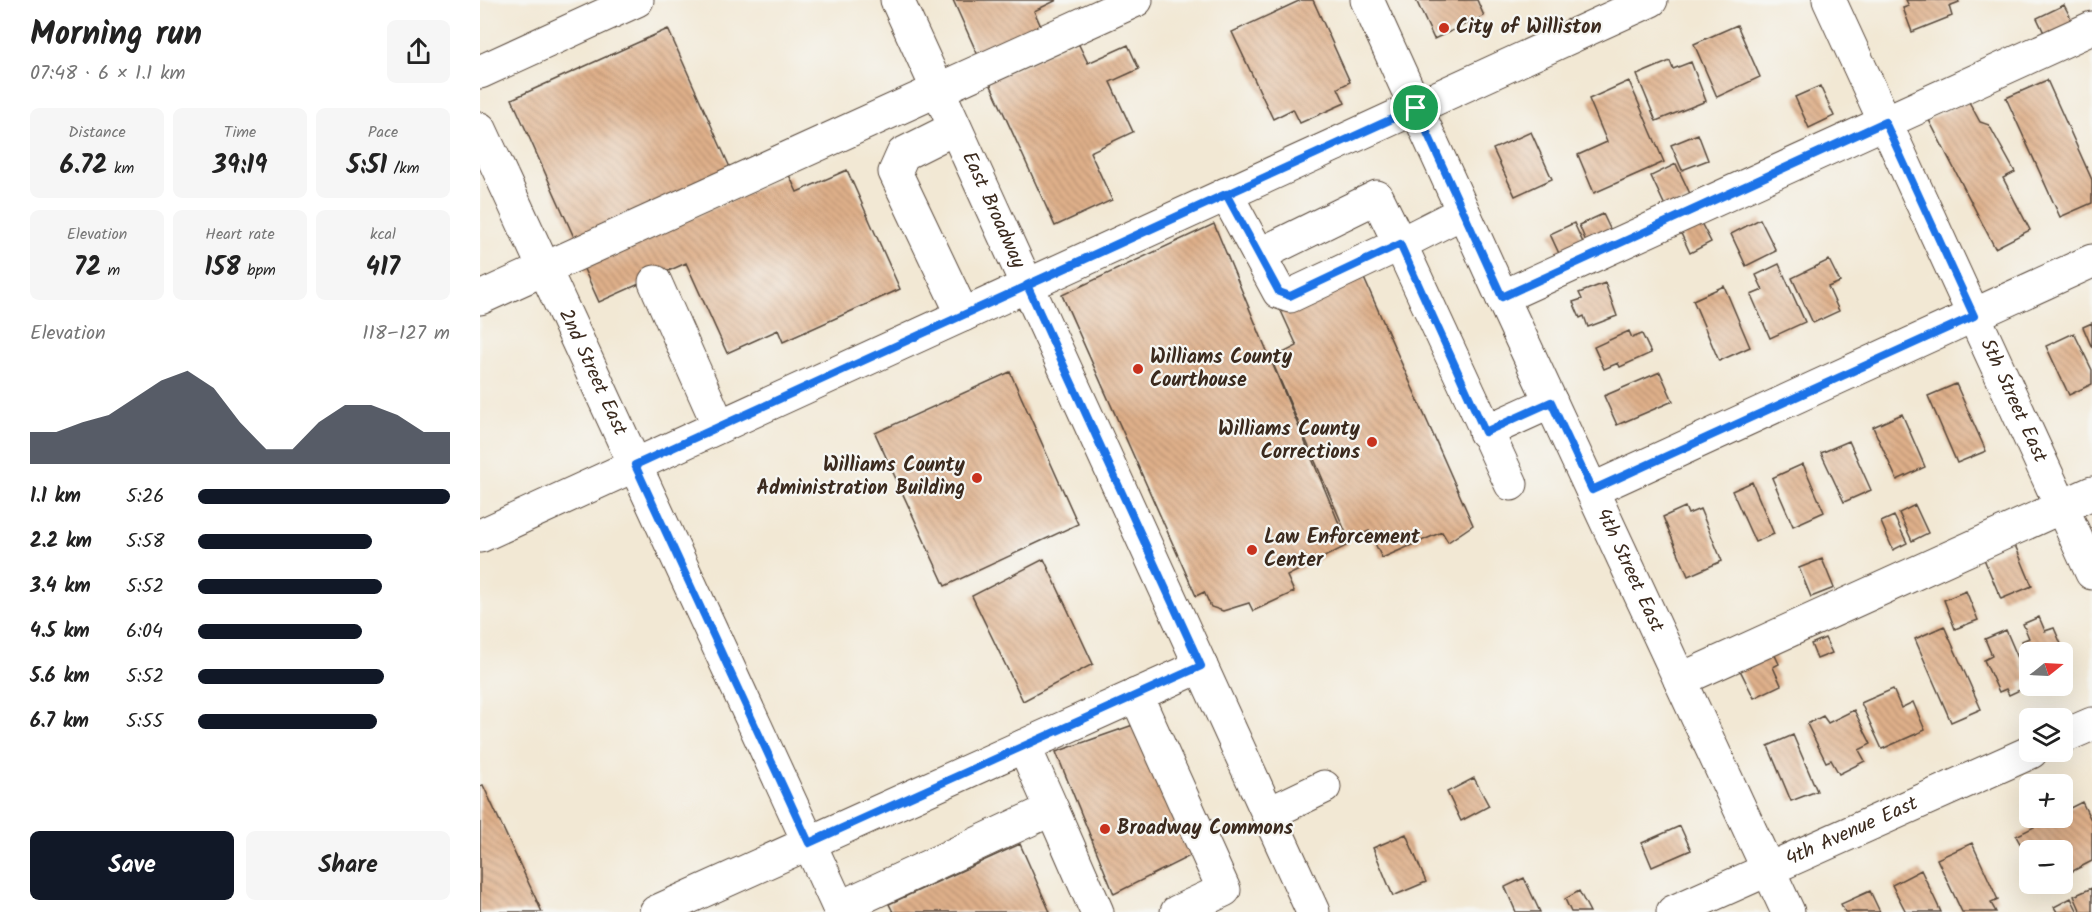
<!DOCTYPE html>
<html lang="en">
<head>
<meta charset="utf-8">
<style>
  :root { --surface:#fff; --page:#f6f6f6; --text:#222; --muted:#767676; --accent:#111827 }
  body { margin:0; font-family:Kalam,sans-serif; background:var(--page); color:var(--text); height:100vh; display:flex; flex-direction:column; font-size:22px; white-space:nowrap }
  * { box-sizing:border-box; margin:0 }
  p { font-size:20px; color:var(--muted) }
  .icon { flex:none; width:33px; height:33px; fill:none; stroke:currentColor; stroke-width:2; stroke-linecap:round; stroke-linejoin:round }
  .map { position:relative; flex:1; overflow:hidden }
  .details { display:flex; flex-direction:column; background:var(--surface); width:480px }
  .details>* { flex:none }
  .needle { width:39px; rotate:72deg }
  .buttons { position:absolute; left:1539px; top:642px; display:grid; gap:12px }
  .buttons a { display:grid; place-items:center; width:54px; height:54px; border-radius:9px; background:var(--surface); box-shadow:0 6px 24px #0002; font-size:30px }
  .pin { position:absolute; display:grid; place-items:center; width:51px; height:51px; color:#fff; margin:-26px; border:3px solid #fff; border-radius:50%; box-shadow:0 2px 6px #0007 }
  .round { display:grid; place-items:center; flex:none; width:63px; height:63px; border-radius:9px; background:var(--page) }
  .head { display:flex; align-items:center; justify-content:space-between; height:102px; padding:0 30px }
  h1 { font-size:33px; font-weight:700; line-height:45px }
  .figures { display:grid; grid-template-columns:repeat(3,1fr); gap:9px; height:102px; padding:6px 30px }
  .figures div { display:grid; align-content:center; border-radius:9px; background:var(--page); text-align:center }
  .figures b { font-size:26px; font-weight:700 }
  .figures small { font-size:16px; font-weight:400 }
  .figures p { font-size:16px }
  .chart { height:168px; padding:12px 30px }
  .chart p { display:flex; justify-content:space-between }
  .chart svg { width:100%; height:108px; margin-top:6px; fill:var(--accent); opacity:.7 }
  .cta { display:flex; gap:12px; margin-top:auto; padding:12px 30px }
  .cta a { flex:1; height:69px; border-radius:9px; background:var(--accent); color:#fff; font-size:24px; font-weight:700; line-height:69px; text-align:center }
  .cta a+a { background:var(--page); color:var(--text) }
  ul { padding:0 30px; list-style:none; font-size:20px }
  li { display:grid; grid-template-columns:96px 72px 1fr; align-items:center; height:45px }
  li i { height:15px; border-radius:8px; background:var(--accent) }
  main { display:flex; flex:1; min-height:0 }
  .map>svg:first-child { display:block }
</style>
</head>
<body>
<main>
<section class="details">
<div class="head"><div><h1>Morning run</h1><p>07:48 · 6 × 1.1 km</p></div><a class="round"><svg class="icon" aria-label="share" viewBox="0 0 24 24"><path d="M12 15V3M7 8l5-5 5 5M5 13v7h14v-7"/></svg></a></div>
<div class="figures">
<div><p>Distance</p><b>6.72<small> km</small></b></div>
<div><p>Time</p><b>39:19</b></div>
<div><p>Pace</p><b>5:51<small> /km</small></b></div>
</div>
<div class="figures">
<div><p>Elevation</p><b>72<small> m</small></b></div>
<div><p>Heart rate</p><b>158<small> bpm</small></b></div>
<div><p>kcal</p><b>417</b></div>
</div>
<div class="chart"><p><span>Elevation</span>118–127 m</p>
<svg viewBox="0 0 160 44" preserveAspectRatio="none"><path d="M0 44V31L10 31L20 27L30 24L40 17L50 10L60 6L70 13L80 27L90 38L100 38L110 27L120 20L130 20L140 24L150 31L160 31V44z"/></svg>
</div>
<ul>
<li><b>1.1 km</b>5:26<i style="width:100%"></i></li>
<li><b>2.2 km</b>5:58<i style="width:69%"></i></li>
<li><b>3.4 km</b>5:52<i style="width:73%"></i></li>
<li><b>4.5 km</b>6:04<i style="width:65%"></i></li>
<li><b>5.6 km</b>5:52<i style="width:74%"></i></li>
<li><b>6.7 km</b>5:55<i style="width:71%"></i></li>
</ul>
<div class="cta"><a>Save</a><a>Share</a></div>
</section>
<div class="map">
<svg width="1612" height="912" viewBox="0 0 1612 912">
  <defs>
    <pattern id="building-back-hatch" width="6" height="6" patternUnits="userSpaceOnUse" patternTransform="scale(1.5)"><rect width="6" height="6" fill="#dfb08a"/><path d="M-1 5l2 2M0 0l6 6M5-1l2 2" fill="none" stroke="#b68f70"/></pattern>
  </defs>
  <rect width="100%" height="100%" fill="#f6f6f2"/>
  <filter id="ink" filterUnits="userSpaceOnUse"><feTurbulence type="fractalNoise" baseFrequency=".0167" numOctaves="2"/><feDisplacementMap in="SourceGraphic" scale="12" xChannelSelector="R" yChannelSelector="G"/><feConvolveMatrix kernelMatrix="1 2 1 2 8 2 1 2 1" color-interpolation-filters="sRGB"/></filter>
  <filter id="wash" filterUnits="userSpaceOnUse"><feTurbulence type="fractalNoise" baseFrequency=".008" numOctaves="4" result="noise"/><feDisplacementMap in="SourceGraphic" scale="24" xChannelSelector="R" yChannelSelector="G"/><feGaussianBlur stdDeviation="1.35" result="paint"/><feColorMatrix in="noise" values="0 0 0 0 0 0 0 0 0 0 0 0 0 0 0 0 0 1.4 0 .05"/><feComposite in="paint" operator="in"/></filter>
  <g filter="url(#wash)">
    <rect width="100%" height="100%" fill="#f2e8d4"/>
    <g id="blocks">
      <path fill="url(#building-back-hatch)" d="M 473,0 L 577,0 L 554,11 L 563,31 L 500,60 Z
        M 821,0 L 833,0 L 870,82 L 858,88 L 865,103 L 820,123 L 813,109 L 793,119 L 752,32 Z
        M 936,0 L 997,0 L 1004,16 L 954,39 Z
        M 1426,0 L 1478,0 L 1479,2 L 1469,6 L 1472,16 L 1432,32 L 1423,8 L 1429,6 Z
        M 1584,5 L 1595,26 L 1567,39 L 1557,18 Z
        M 1257,25 L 1280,77 L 1237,97 L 1214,44 Z
        M 188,29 L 253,174 L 97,244 L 32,99 Z
        M 597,41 L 608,63 L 648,45 L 659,69 L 630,82 L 653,132 L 610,152 L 632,200 L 575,226 L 509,81 Z
        M 1190,61 L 1193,69 L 1211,62 L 1226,101 L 1176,121 L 1157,75 Z
        M 1567,80 L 1612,180 L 1612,203 L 1580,217 L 1526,98 Z
        M 1149,81 L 1184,162 L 1114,193 L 1098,155 L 1127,142 L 1109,99 Z
        M 1340,86 L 1354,116 L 1329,128 L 1315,97 Z
        M 1488,100 L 1500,122 L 1509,125 L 1535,172 L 1523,178 L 1550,230 L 1515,248 L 1449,120 Z
        M 1051,132 L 1072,179 L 1035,196 L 1013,149 Z
        M 1218,134 L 1228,160 L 1202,170 L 1191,145 Z
        M 1196,164 L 1212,198 L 1187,210 L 1171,176 Z
        M 367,170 L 420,289 L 303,342 L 298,330 L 247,353 L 206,263 L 119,302 L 103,267 L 309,175 L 317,192 Z
        M 1123,214 L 1132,233 L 1107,244 L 1099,225 Z
        M 1219,219 L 1231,242 L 1210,253 L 1199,229 Z
        M 1280,219 L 1296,251 L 1266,266 L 1251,234 Z
        M 1094,223 L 1106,249 L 1082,260 L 1070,234 Z
        M 734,224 L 868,545 L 807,576 L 814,592 L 773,611 L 769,603 L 743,611 L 731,607 L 724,592 L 716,596 L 582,295 Z
        M 1349,260 L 1360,282 L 1348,287 L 1359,311 L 1333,323 L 1312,278 Z
        M 1299,264 L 1325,322 L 1290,338 L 1271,295 L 1283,290 L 1276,275 Z
        M 883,276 L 993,525 L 968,542 L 962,532 L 902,558 L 889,531 L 869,540 L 791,359 L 817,346 L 801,311 Z
        M 1125,283 L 1137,316 L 1108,327 L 1104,316 L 1100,318 L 1093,302 L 1102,299 L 1099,293 Z
        M 1244,286 L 1270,347 L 1239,361 L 1213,300 Z
        M 1612,323 L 1612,348 L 1603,327 Z
        M 1149,331 L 1152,338 L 1162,334 L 1171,353 L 1140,367 L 1138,363 L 1124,369 L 1114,347 Z
        M 1594,333 L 1612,370 L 1612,384 L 1589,395 L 1566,346 Z
        M 530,372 L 598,524 L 465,586 L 395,433 Z
        M 1180,372 L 1193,401 L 1137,425 L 1124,396 Z
        M 1476,384 L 1506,451 L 1477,463 L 1448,396 Z
        M 1422,414 L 1445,467 L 1417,480 L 1393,427 Z
        M 1369,441 L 1391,490 L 1364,502 L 1341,453 Z
        M 1323,464 L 1344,512 L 1313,526 L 1292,478 Z
        M 1272,482 L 1294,534 L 1275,542 L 1252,491 Z
        M 1435,505 L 1448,533 L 1432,541 L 1419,513 Z
        M 1205,507 L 1208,514 L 1220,509 L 1242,561 L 1208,576 L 1183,517 Z
        M 1414,516 L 1427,543 L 1413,550 L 1401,522 Z
        M 1535,545 L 1552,586 L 1521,599 L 1504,559 Z
        M 564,559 L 613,664 L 543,701 L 492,596 Z
        M 1342,559 L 1354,588 L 1331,597 L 1319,568 Z
        M 1486,591 L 1498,620 L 1475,629 L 1464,600 Z
        M 1559,617 L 1565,631 L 1574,628 L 1591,667 L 1582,671 L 1582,652 L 1550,652 L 1550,659 L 1542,641 L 1549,638 L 1543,624 Z
        M 1464,626 L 1501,709 L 1471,722 L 1435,639 Z
        M 1526,630 L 1547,679 L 1539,683 L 1542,689 L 1529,695 L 1526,689 L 1519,692 L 1504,660 L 1512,656 L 1505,639 Z
        M 1345,638 L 1352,653 L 1337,659 L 1331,644 Z
        M 1293,651 L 1299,664 L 1293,667 L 1301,685 L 1274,698 L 1259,668 Z
        M 1413,689 L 1421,708 L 1433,702 L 1445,730 L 1402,749 L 1381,703 Z
        M 1374,710 L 1391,744 L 1379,750 L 1385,761 L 1359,774 L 1351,760 L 1346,762 L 1327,724 L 1343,716 L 1348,723 Z
        M 656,724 L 714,854 L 634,894 L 576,752 Z
        M 1313,735 L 1337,791 L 1311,801 L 1288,746 Z
        M 994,778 L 1009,806 L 981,821 L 967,792 Z
        M 3,785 L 62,912 L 0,912 L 0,786 Z
        M 1602,802 L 1612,822 L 1612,861 L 1589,873 L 1582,860 L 1582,850 L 1550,850 L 1550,862 L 1536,836 L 1572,818 L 1582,818 L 1582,812 Z
        M 1200,826 L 1211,850 L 1172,867 L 1162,843 Z
        M 926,834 L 946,882 L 913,896 L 893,848 Z
        M 1492,843 L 1518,900 L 1511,903 L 1516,912 L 1482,912 L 1457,859 Z
        M 540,844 L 570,912 L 413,912 L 409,904 Z
        M 1441,870 L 1461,912 L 1426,912 L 1412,885 Z
        M 1044,878 L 1060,912 L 1036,912 L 1025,887 Z
        M 1612,888 L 1612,912 L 1601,912 L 1594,896 Z
        M 1099,891 L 1110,912 L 1091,912 L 1085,899 Z
        M 1390,891 L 1400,912 L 1365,912 L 1361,904 Z
        M 1591,898 L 1598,912 L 1577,912 L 1574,907 Z"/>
    </g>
  </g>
  <g filter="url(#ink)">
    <use href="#blocks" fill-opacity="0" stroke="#564639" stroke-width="1.5"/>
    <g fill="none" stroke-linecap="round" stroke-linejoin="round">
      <g stroke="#564639" stroke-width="35">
        <g id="minor">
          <path id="s1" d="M 887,0 L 1022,297 L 1308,912"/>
          <path id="s2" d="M 1349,0 L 1612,573"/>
          <path d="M 0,72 L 157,0"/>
          <path d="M 475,128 L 423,154 L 415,172 L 483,315"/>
          <path id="s3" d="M 0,129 L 361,912"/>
          <path d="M 746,194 L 779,255 L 897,197 L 920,244 L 983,212"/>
          <path d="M 779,255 L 799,292 L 810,296 L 920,244 L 1031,484"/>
          <path d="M 175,282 L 239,426"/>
          <path d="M 1022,297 L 1612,28"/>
          <path d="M 0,298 L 656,0"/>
          <path d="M 1005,432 L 1071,402"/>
          <path d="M 1112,490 L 1612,261"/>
          <path d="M 0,536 L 1171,0"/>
          <path d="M 1200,680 L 1612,493"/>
          <path d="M 656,695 L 744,890 L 697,912"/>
          <path d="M 1582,737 L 1612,724"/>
          <path d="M 572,809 L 617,912"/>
          <path d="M 788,814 L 844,787"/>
          <path d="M 359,908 L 572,809 L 544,746"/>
          <path d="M 176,912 L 721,666"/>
          <path id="s4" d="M 1193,912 L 1551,752"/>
        </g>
      </g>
      <g stroke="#564639" stroke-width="35">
        <g id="major">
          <path id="s5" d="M 417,0 L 833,912"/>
        </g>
      </g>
      <use href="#minor" stroke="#fff" stroke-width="33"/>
      <use href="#major" stroke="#fff" stroke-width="33"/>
    </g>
  </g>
  <g fill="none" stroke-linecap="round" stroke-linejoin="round" filter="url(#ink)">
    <g stroke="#fff" stroke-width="12">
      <path id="route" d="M 936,108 L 155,465 L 329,843 L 721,666 L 547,285 L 746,194 L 799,292 L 810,296 L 920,244 L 1005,432 L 1071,402 L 1112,490 L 1494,316 L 1405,122 L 1022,297 L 936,108"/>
    </g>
    <use href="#route" stroke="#1a73e8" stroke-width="8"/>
  </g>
  <g fill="#c8321e" stroke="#f6f6f2" stroke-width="2">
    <circle cx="964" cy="28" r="6"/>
    <circle cx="658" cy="369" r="6"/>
    <circle cx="892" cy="442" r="6"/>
    <circle cx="497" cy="478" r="6"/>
    <circle cx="772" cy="550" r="6"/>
    <circle cx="625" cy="829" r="6"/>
  </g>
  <g text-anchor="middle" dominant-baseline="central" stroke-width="4.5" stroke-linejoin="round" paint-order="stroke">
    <g font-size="20" font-weight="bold" fill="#3b2a1e" stroke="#f6f6f2" text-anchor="start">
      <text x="976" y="28">City of Williston</text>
      <text x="670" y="358">Williams County<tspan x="670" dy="23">Courthouse</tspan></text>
      <text x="880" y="430" text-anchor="end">Williams County<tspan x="880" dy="23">Corrections</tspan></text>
      <text x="485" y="466" text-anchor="end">Williams County<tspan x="485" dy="23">Administration Building</tspan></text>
      <text x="784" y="538">Law Enforcement<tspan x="784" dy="23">Center</tspan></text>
      <text x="637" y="829">Broadway Commons</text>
    </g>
    <g font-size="20" fill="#3b2a1e" stroke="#f6f6f2">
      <text stroke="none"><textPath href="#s5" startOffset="231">East Broadway</textPath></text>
      <text stroke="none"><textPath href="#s3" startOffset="268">2nd Street East</textPath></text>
      <text stroke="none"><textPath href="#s2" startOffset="441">5th Street East</textPath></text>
      <text stroke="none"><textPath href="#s1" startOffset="628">4th Street East</textPath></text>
      <text stroke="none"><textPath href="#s4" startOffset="196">4th Avenue East</textPath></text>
    </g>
  </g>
</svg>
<div class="buttons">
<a><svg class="needle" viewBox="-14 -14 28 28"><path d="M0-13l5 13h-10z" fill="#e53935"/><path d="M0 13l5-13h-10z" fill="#767676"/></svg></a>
<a><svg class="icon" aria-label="layers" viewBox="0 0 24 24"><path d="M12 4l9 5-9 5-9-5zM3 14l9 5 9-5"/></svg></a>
<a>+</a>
<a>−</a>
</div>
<div class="pin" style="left:936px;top:108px;background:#1e9e55"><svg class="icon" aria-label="arrive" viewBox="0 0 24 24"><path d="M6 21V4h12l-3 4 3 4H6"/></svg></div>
</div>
</main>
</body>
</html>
